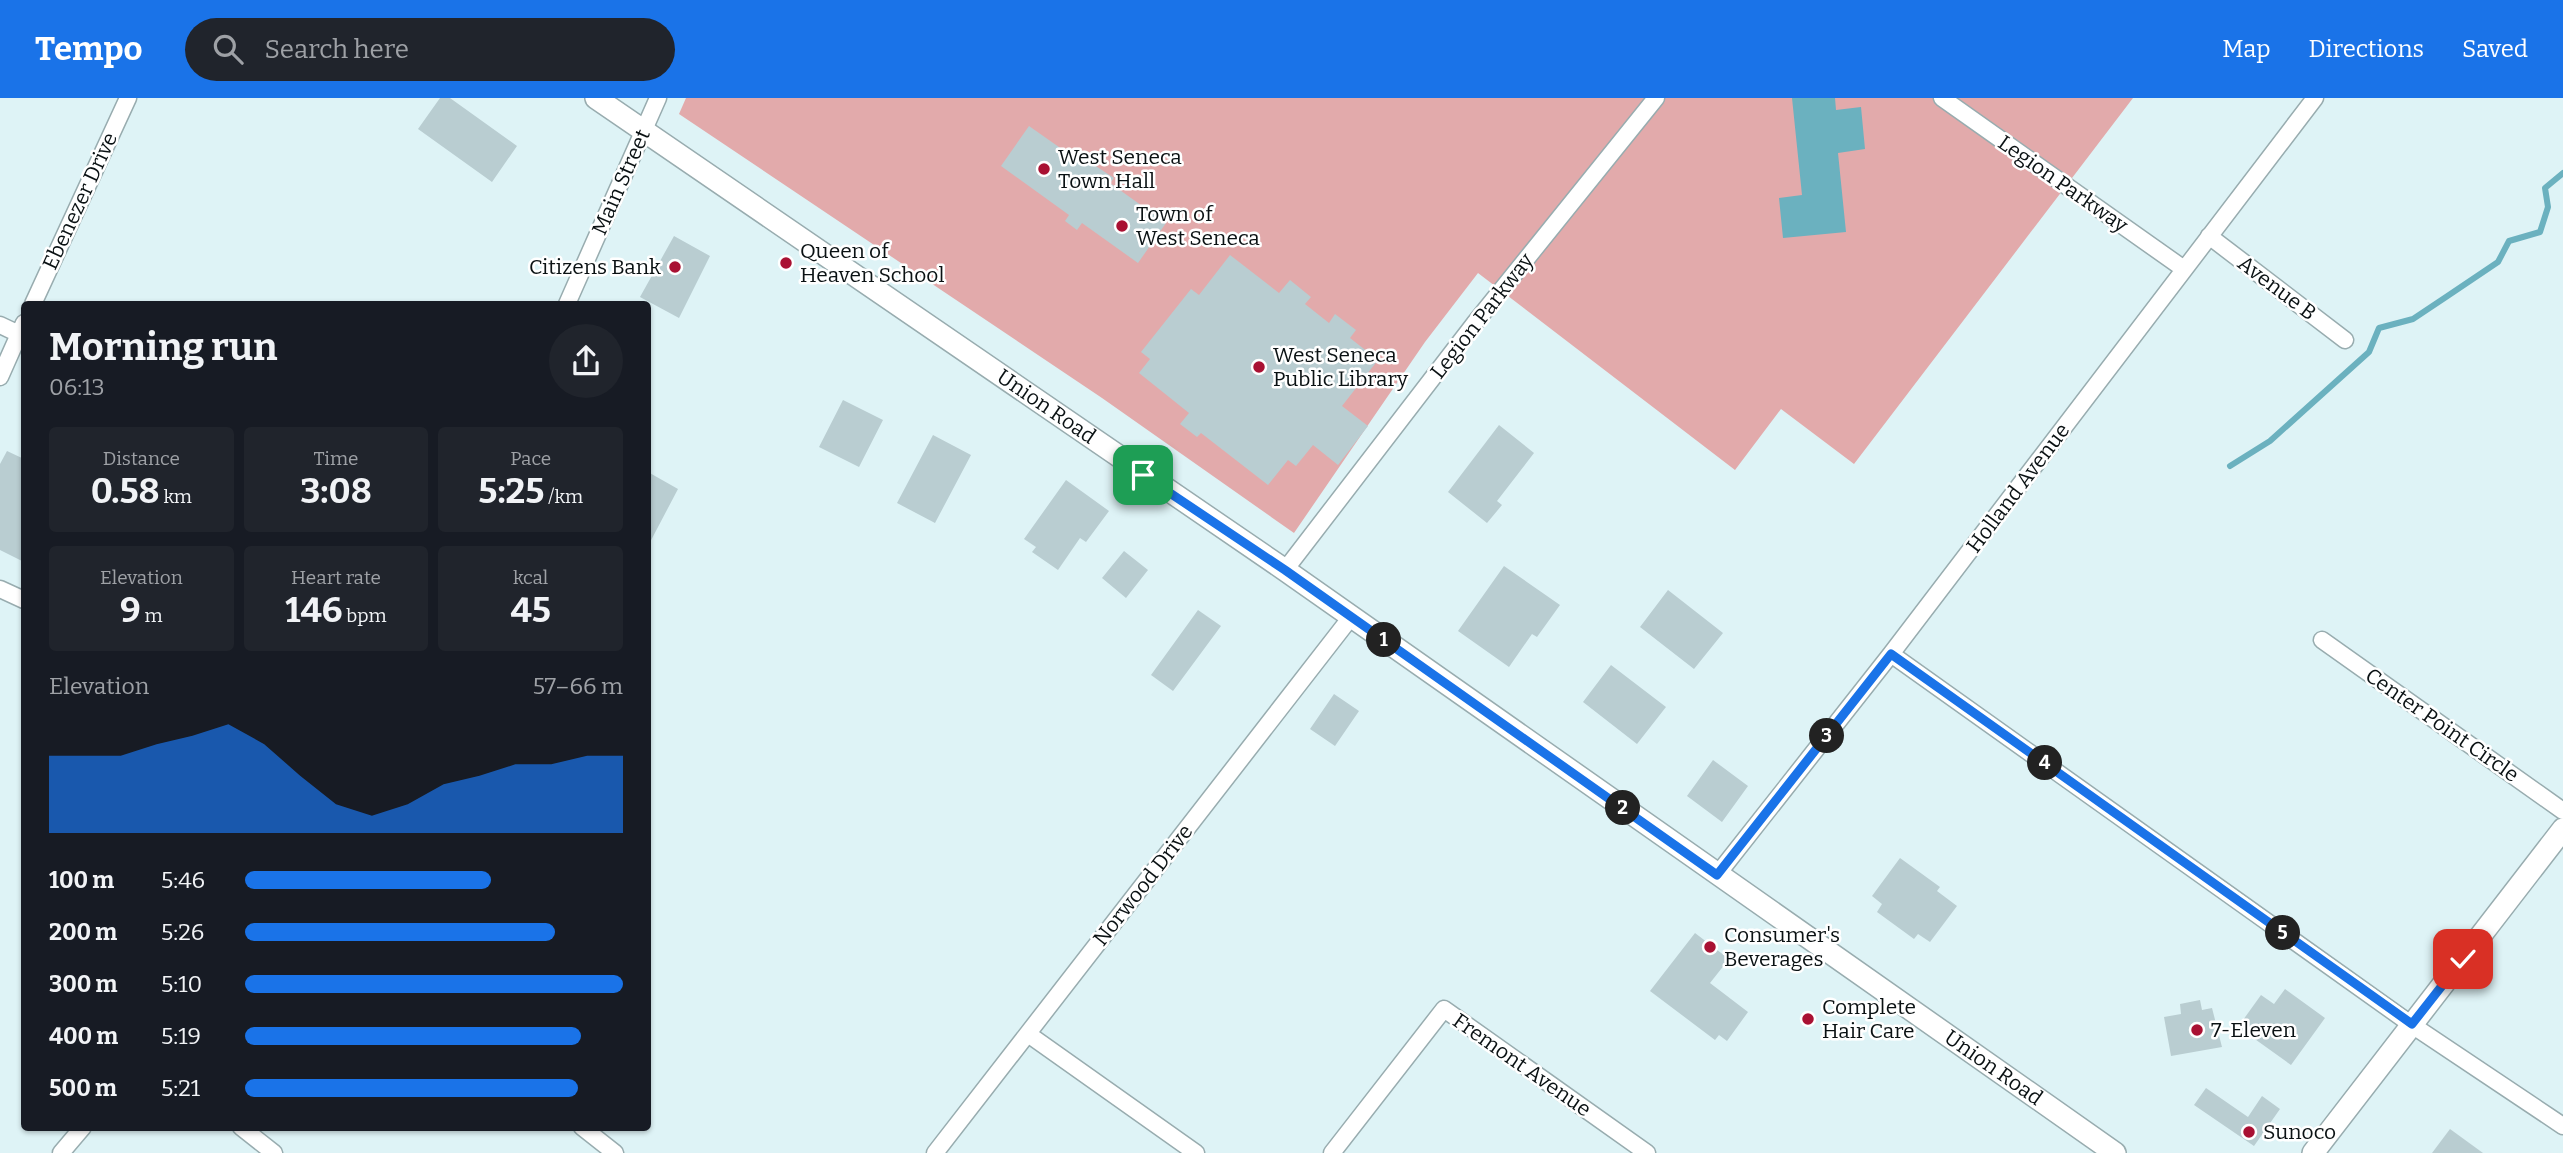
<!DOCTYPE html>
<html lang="en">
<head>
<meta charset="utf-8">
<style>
  :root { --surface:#171b24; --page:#20242c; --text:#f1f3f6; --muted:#9ea1a6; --accent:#1a73e8 }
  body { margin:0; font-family:Bitter,serif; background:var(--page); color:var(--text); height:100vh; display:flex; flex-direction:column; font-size:26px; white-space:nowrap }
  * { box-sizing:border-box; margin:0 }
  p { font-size:23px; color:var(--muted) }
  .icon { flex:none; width:38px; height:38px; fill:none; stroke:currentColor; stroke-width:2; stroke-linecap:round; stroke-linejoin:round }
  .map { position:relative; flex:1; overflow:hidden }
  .panel { position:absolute; left:21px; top:203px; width:630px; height:830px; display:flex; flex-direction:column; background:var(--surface); border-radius:7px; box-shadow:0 2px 5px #0004 }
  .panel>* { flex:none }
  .pin { position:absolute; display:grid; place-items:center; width:60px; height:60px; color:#fff; margin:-30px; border-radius:14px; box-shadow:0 4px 10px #0006 }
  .km { position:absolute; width:35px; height:35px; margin:-18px; border-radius:50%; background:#222; color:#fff; font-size:19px; line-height:35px; text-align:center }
  .round { display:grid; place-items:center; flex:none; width:74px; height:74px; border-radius:37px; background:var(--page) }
  .overview { display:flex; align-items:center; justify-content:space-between; height:119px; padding:0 28px }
  h1 { font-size:38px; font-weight:700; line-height:52px }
  .figures { display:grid; grid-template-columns:repeat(3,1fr); gap:10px; height:119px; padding:7px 28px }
  .figures div { display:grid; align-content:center; border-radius:7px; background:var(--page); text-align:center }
  .figures b { font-size:35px; font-weight:700 }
  .figures small { font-size:19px; font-weight:400 }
  .figures p { font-size:19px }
  .chart { height:196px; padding:14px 28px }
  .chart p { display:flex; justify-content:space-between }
  .chart svg { width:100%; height:126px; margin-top:7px; fill:var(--accent); opacity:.7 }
  ul { padding:0 28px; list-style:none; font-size:23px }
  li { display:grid; grid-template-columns:112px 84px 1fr; align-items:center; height:52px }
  li i { height:18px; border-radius:9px; background:var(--accent) }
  header { display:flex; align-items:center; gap:42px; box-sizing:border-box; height:98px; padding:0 35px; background:var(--accent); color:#fff }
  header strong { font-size:33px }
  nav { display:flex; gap:38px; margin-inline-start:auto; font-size:24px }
  .search { width:490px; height:63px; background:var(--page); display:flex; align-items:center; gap:18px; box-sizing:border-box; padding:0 24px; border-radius:38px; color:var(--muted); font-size:26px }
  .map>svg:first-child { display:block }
</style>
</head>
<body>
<header>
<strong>Tempo</strong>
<div class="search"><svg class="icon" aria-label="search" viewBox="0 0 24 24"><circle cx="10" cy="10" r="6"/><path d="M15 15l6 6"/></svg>Search here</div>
<nav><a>Map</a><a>Directions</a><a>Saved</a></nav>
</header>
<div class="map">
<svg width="2563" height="1055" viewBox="0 0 2563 1055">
  <rect width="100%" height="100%" fill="#def3f6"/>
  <path fill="#e2aaab" d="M 686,0 L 2133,0 L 1854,366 L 1781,311 L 1735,372 L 1478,175 L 1425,244 L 1294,435 L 1102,300 L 679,16 Z"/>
  <path fill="#6bb1bf" d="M 1792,0 L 1835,0 L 1836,12 L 1861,9 L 1865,51 L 1838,55 L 1846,134 L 1783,140 L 1779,100 L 1802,97 Z"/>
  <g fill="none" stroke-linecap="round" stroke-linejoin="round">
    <path stroke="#6bb1bf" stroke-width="6" d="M 2230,368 L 2270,343 L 2369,254 L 2379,230 L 2413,221 L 2446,199 L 2498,164 L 2509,143 L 2540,134 L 2548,109 L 2545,90 L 2563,75"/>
  </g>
  <path fill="#b9cdd1" d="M 440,0 L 450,0 L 517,48 L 492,84 L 418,31 Z
    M 1029,28 L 1076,61 L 1079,57 L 1114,80 L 1110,85 L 1166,125 L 1138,165 L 1082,125 L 1077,132 L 1065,123 L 1069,117 L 1001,68 Z
    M 674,138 L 710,158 L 679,220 L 640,199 Z
    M 1230,157 L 1279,195 L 1290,182 L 1311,199 L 1305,206 L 1329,225 L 1335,216 L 1356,232 L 1350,240 L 1378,262 L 1342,308 L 1368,328 L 1338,367 L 1313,347 L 1296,368 L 1288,362 L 1268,387 L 1201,335 L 1197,339 L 1180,326 L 1189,315 L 1139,275 L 1150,261 L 1141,254 L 1191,191 L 1199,197 Z
    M 843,302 L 883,322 L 859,369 L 819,349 Z
    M 1499,327 L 1534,355 L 1497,403 L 1502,407 L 1487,425 L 1448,394 Z
    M 933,337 L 971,357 L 935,425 L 897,405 Z
    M 7,353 L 24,361 L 24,464 L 0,452 L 0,366 Z
    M 648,374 L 678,391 L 648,448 Z
    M 1066,382 L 1109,413 L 1086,444 L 1080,440 L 1058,472 L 1032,454 L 1036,449 L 1024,441 Z
    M 1124,453 L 1148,472 L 1126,500 L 1102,480 Z
    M 1504,468 L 1560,507 L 1537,539 L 1532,536 L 1509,569 L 1458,533 Z
    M 1668,492 L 1723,535 L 1694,571 L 1640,529 Z
    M 1198,512 L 1221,528 L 1173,593 L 1151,577 Z
    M 1611,567 L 1666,609 L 1637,646 L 1583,604 Z
    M 1334,596 L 1359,613 L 1335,648 L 1310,631 Z
    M 1713,662 L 1748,688 L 1722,724 L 1687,698 Z
    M 1900,760 L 1940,789 L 1937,793 L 1957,808 L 1930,844 L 1918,836 L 1914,841 L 1877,814 L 1882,806 L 1872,798 Z
    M 1695,835 L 1729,861 L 1710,885 L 1748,914 L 1727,943 L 1719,937 L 1715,942 L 1650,893 Z
    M 2285,891 L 2325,920 L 2291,967 L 2238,929 L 2261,897 L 2274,906 Z
    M 2200,902 L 2202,912 L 2212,910 L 2222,949 L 2171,958 L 2164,919 L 2181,916 L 2180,906 Z
    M 2206,990 L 2248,1019 L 2262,998 L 2280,1011 L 2254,1048 L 2194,1007 Z
    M 2450,1031 L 2483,1055 L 2432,1055 Z"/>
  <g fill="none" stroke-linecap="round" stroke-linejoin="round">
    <g stroke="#98acaf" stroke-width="19">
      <path id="minor" d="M 1942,0 L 2184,171
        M 2209,138 L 2345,242
        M 33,206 L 128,0
        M 567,206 L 658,0
        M 0,227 L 19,236
        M 0,279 L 24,225
        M 1285,472 L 1474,226 L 1656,0
        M 0,491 L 24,502
        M 2322,542 L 2563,713
        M 1891,556 L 2412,927 L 2563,1028
        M 1717,777 L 1891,556 L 2315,0
        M 1028,936 L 1196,1055
        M 241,1029 L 274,1055
        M 582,1029 L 615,1055
        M 61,1055 L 83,1029
        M 935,1055 L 1351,519
        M 1332,1055 L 1444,911 L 1647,1055"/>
    </g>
    <g stroke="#98acaf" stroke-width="24">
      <g id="secondary">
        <path id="s1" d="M 596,0 L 1285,472 L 2115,1055"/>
        <path d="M 2313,1055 L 2563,731"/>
      </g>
    </g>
    <use href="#minor" stroke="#fff" stroke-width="16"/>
    <use href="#secondary" stroke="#fff" stroke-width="21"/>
  </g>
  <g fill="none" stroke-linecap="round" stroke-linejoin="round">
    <g stroke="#fff" stroke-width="14">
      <path id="route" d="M 1143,377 L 1285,472 L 1717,777 L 1891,556 L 2412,926 L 2463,861"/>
    </g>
    <use href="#route" stroke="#1a73e8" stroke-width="9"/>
  </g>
  <g fill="#a91133" stroke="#fff" stroke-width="2.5">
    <circle cx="1044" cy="71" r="7"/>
    <circle cx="1122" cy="128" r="7"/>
    <circle cx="786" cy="165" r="7"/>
    <circle cx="675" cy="169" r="7"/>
    <circle cx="1259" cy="269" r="7"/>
    <circle cx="1710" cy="849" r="7"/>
    <circle cx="1808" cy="921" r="7"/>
    <circle cx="2197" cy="932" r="7"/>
    <circle cx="2249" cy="1034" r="7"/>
  </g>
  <g text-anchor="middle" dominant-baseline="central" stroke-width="5" stroke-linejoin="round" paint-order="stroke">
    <g font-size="21" fill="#0a1113" stroke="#fff" text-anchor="start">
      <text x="1058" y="59">West Seneca<tspan x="1058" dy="24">Town Hall</tspan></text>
      <text x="1136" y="116">Town of<tspan x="1136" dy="24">West Seneca</tspan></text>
      <text x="800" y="153">Queen of<tspan x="800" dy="24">Heaven School</tspan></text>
      <text x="661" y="169" text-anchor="end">Citizens Bank</text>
      <text x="1273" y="257">West Seneca<tspan x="1273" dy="24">Public Library</tspan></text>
      <text x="1724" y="837">Consumer's<tspan x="1724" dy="24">Beverages</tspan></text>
      <text x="1822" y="909">Complete<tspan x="1822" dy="24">Hair Care</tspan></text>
      <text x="2211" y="932">7-Eleven</text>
      <text x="2263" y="1034">Sunoco</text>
    </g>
    <g font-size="21" fill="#0a1113" stroke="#fff">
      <text transform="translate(621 84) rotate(-66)">Main Street</text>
      <text transform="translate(2063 86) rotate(35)">Legion Parkway</text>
      <text transform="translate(80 103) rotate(-65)">Ebenezer Drive</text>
      <text transform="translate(2277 190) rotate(37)">Avenue B</text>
      <text transform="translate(1482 218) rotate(-52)">Legion Parkway</text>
      <text stroke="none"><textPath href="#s1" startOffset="546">Union Road</textPath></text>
      <text transform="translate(2018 390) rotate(-53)">Holland Avenue</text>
      <text transform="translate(2442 627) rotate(35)">Center Point Circle</text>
      <text transform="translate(1143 787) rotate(-52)">Norwood Drive</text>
      <text transform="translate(1522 967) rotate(35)">Fremont Avenue</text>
      <text stroke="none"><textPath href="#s1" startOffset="1701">Union Road</textPath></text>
    </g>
  </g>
</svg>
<div class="pin" style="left:1143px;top:377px;background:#1e9e55"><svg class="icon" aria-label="arrive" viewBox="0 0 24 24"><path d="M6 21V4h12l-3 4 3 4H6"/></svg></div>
<div class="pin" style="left:2463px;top:861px;background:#d93025"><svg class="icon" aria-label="check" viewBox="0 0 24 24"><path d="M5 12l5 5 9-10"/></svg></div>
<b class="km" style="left:1384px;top:542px">1</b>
<b class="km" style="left:1623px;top:710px">2</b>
<b class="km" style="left:1827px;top:638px">3</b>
<b class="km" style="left:2045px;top:665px">4</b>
<b class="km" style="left:2283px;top:835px">5</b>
<section class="panel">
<div class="overview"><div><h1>Morning run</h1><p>06:13</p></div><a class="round"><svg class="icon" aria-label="share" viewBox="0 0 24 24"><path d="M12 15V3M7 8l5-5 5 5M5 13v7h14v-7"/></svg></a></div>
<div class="figures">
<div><p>Distance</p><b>0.58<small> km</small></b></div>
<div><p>Time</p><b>3:08</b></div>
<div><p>Pace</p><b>5:25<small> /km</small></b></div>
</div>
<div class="figures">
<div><p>Elevation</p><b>9<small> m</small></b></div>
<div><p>Heart rate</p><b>146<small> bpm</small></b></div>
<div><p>kcal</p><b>45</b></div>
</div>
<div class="chart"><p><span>Elevation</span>57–66 m</p>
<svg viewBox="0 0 160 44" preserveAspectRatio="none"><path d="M0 44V17L10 17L20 17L30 13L40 10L50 6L60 13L70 24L80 34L90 38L100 34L110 27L120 24L130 20L140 20L150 17L160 17V44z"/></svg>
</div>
<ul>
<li><b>100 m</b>5:46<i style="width:65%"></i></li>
<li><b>200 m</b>5:26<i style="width:82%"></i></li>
<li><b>300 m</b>5:10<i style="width:100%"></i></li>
<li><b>400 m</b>5:19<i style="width:89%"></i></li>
<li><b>500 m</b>5:21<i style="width:88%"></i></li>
</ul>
</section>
</div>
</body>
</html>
